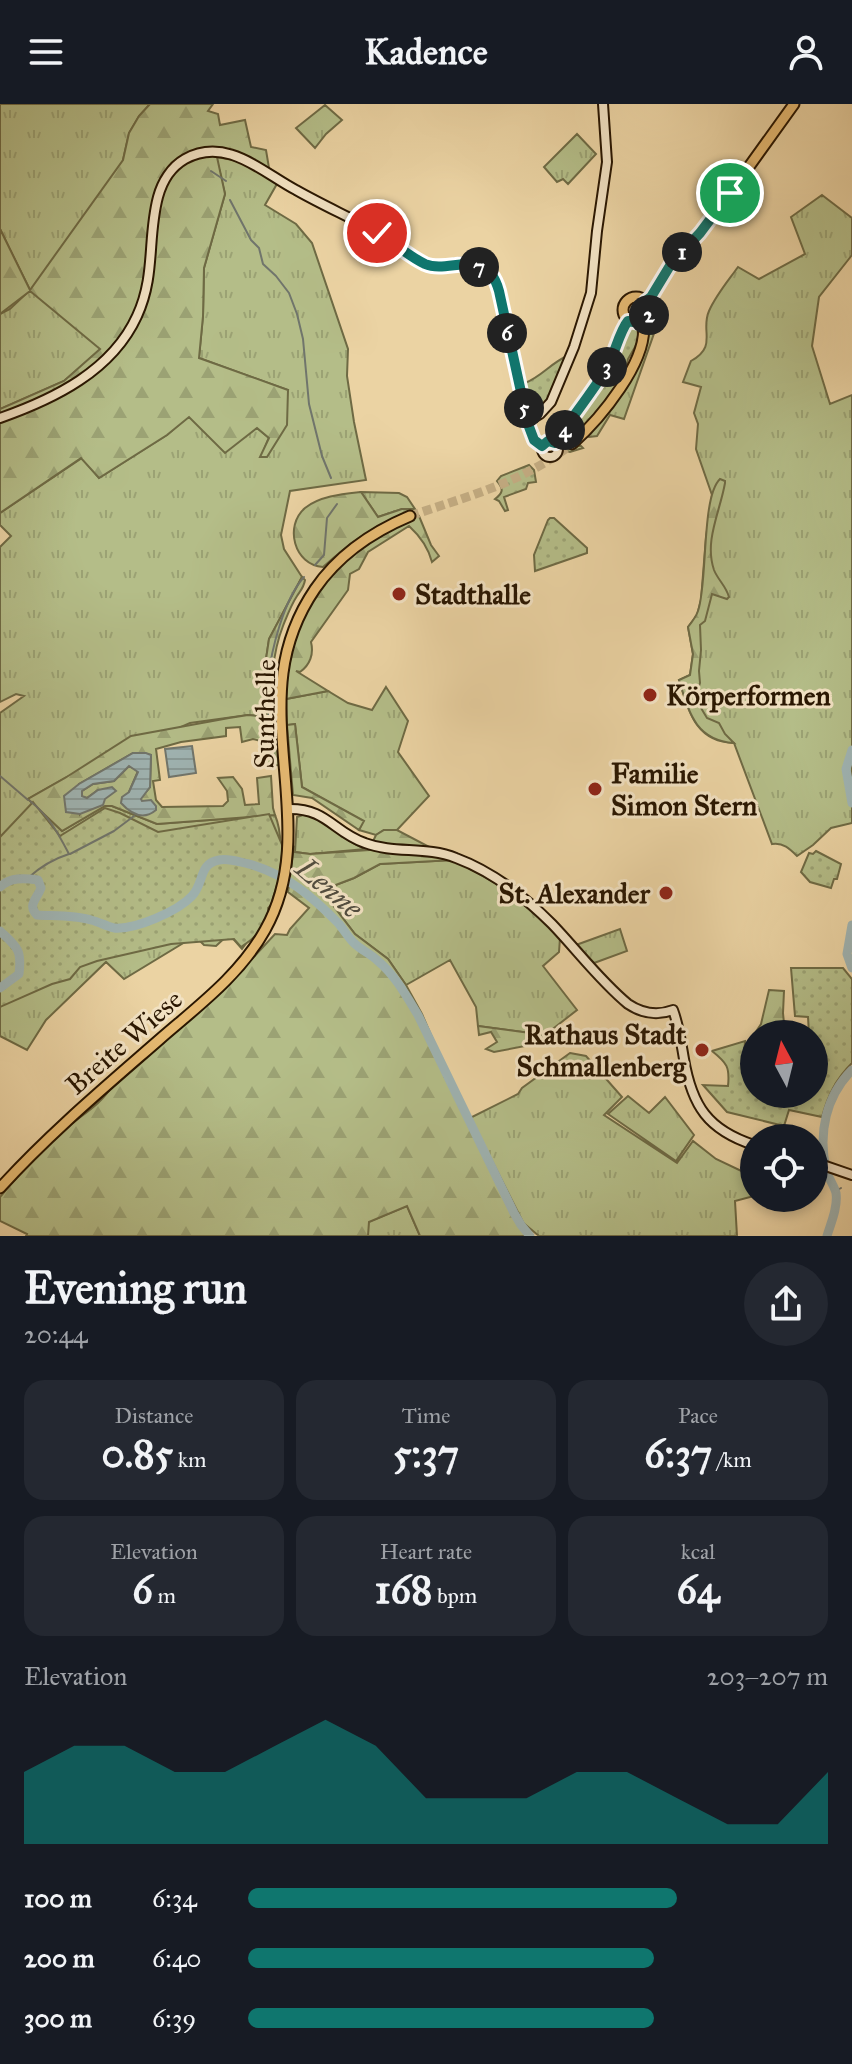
<!DOCTYPE html>
<html lang="en">
<head>
<meta charset="utf-8">
<style>
  :root { --surface:#171b24; --page:#242831; --text:#f1f3f6; --muted:#9ea1a6; --accent:#0f766e }
  body { margin:0; font-family:"IM FELL Great Primer",serif; background:var(--page); color:var(--text); height:100vh; display:flex; flex-direction:column; font-size:30px; white-space:nowrap }
  * { box-sizing:border-box; margin:0 }
  p { font-size:26px; color:var(--muted) }
  .icon { flex:none; width:44px; height:44px; fill:none; stroke:currentColor; stroke-width:2; stroke-linecap:round; stroke-linejoin:round }
  .map { position:relative; height:1132px; overflow:hidden }
  .side { display:flex; flex-direction:column; background:var(--surface); flex:1 }
  .side>* { flex:none }
  .needle { width:52px; rotate:353deg }
  .tools { position:absolute; left:740px; top:916px; display:grid; gap:16px }
  .tools a { display:grid; place-items:center; width:88px; height:88px; border-radius:50%; background:var(--surface); box-shadow:0 4px 12px #0003; font-size:40px }
  .pin { position:absolute; display:grid; place-items:center; width:68px; height:68px; color:#fff; margin:-34px; border:4px solid #fff; border-radius:50%; box-shadow:0 2px 8px #0007 }
  .km { position:absolute; width:40px; height:40px; margin:-20px; border-radius:50%; background:#222; color:#fff; font-size:22px; line-height:40px; text-align:center }
  .round { display:grid; place-items:center; flex:none; width:84px; height:84px; border-radius:42px; background:var(--page) }
  .overview { display:flex; align-items:center; justify-content:space-between; height:136px; padding:0 24px }
  h1 { font-size:44px; font-weight:700; line-height:60px }
  .stats { display:grid; grid-template-columns:repeat(3,1fr); gap:12px; height:136px; padding:8px 24px }
  .stats div { display:grid; align-content:center; border-radius:20px; background:var(--page); text-align:center }
  .stats b { font-size:40px; font-weight:700 }
  .stats small { font-size:22px; font-weight:400 }
  .stats p { font-size:22px }
  .chart { height:224px; padding:16px 24px }
  .chart p { display:flex; justify-content:space-between }
  .chart svg { width:100%; height:144px; margin-top:8px; fill:var(--accent); opacity:.7 }
  ul { padding:0 24px; list-style:none; font-size:26px }
  li { display:grid; grid-template-columns:128px 96px 1fr; align-items:center; height:60px }
  li i { height:20px; border-radius:10px; background:var(--accent) }
  header { display:flex; justify-content:space-between; align-items:center; height:104px; padding:0 24px; background:var(--surface); font-size:36px; font-weight:700 }
  .map>svg:first-child { display:block }
</style>
</head>
<body>
<header><svg class="icon" aria-label="menu" viewBox="0 0 24 24"><path d="M4 6h16M4 12h16M4 18h16"/></svg>Kadence<svg class="icon" aria-label="person" viewBox="0 0 24 24"><circle cx="12" cy="8" r="4"/><path d="M4 21q1-7 8-7t8 7"/></svg></header>
<div class="map">
<svg width="852" height="1132" viewBox="0 0 852 1132">
  <defs>
    <pattern id="grass-tufts" width="24" height="20" patternUnits="userSpaceOnUse" patternTransform="scale(2)"><rect width="24" height="20" fill="#b4bd88"/><path d="M3 7l-1-3M5 7V3M7 7l1-3M15 17l-1-3M17 17v-4M19 17l1-3" fill="none" stroke="#9ba274"/></pattern>
    <pattern id="forest-firs" width="22" height="20" patternUnits="userSpaceOnUse" patternTransform="scale(2)"><rect width="22" height="20" fill="#b4bd88"/><path d="M5 1l3.5 6h-7zM16 11l3.5 6h-7z" fill="#9ba274"/></pattern>
    <pattern id="park-dots" width="8" height="8" patternUnits="userSpaceOnUse" patternTransform="scale(2)"><rect width="8" height="8" fill="#b4bd88"/><path d="M2 2h.1M6 6h.1" fill="none" stroke="#9ba274" stroke-width="1.8" stroke-linecap="round"/></pattern>
    <pattern id="water-rules" width="6" height="5" patternUnits="userSpaceOnUse" patternTransform="scale(2)"><rect width="6" height="5" fill="#9fb4b3"/><path d="M0 2.5h6" fill="none" stroke="#899a98"/></pattern>
  </defs>
  <rect width="100%" height="100%" fill="#ebd3a3"/>
  <filter id="stains"><feTurbulence type="fractalNoise" baseFrequency=".0025" numOctaves="4"/><feColorMatrix values="0 0 0 0 .2 0 0 0 0 .09 0 0 0 0 .02 0 0 0 .5 -.17"/></filter>
  <radialGradient id="worn" r=".72"><stop offset=".6" stop-color="#630" stop-opacity="0"/><stop offset="1" stop-color="#630" stop-opacity=".3"/></radialGradient>
  <path fill="url(#grass-tufts)" stroke="#6e6a44" stroke-width="2" d="M 0,0 L 150,0 L 139,12 L 129,29 L 123,56 L 101,245 L 64,277 L 0,305 L 0,210 L 10,205 L 30,186 L 0,125 Z
    M 325,1 L 342,16 L 326,30 L 315,44 L 296,24 Z
    M 577,30 L 596,50 L 568,80 L 563,75 L 557,78 L 544,63 Z
    M 216,52 L 243,58 L 278,78 L 265,101 L 296,120 L 312,139 L 348,245 L 347,272 L 354,318 L 366,376 L 290,387 L 281,431 L 284,445 L 302,473 L 269,535 L 263,575 L 267,613 L 248,611 L 190,619 L 65,674 L 28,695 L 62,727 L 105,702 L 112,702 L 157,720 L 275,711 C 291,750 267,813 242,845 L 229,830 L 216,842 L 204,841 L 195,832 L 124,875 L 106,858 L 46,916 L 27,946 L 0,932 L 0,609 L 24,592 L 16,590 L 0,598 L 0,443 L 11,432 L 0,421 L 0,409 L 82,354 L 99,374 L 167,331 L 189,312 L 257,324 L 269,334 L 261,353 L 288,286 L 199,254 L 203,212 L 204,164 L 225,90 Z
    M 822,91 L 852,114 L 852,151 L 819,193 L 812,242 L 830,300 L 852,291 L 852,719 L 831,724 L 813,741 L 797,752 C 790,745 783,738 772,740 L 734,639 C 695,638 689,607 679,576 L 690,571 L 693,550 L 688,523 L 697,511 L 701,496 L 706,433 L 712,391 L 696,345 L 698,320 L 694,309 L 701,283 L 683,278 L 691,257 C 718,242 700,227 709,207 C 716,191 728,177 738,163 L 759,175 L 805,150 L 791,113 Z
    M 654,215 L 658,218 L 624,315 L 610,311 L 597,332 L 589,333 L 587,332 L 636,263 Z
    M 361,388 L 399,389 L 407,393 L 415,405 L 402,405 L 378,413 Z
    M 386,583 L 408,617 L 398,648 L 429,692 L 397,726 L 384,726 L 376,731 L 359,726 L 363,717 L 302,683 L 295,620 L 287,621 L 286,595 L 328,587 L 348,599 L 372,606 Z
    M 303,711 C 328,714 343,738 366,745 L 310,750 L 295,748 L 297,713 Z
    M 454,756 L 495,779 L 528,802 L 560,834 L 559,848 L 543,862 L 577,906 L 545,931 L 478,922 L 476,903 L 450,856 L 406,881 L 388,855 L 355,830 L 332,800 L 333,782 L 354,774 L 380,760 Z
    M 620,825 L 627,847 L 594,859 L 576,841 Z
    M 570,949 L 586,952 L 622,993 L 604,1011 L 677,1059 L 693,1037 L 716,1055 L 754,1073 L 754,1092 L 735,1097 L 737,1132 L 539,1132 L 521,1117 L 470,1014 L 518,990 L 522,984 Z
    M 628,992 L 649,1009 L 665,993 L 694,1031 L 676,1057 L 608,1010 Z
    M 407,1102 L 420,1132 L 368,1132 L 368,1118 Z"/>
  <path fill="url(#forest-firs)" stroke="#6e6a44" stroke-width="2" fill-rule="evenodd" d="M 150,0 L 213,0 L 208,7 L 218,10 L 220,21 L 245,16 L 251,43 L 266,46 L 269,64 L 281,73 L 243,58 L 217,53 L 225,90 L 204,164 L 203,212 L 199,254 L 288,286 L 287,321 L 267,353 L 260,353 L 269,334 L 257,324 L 225,349 L 189,313 L 167,331 L 99,374 L 81,354 L 0,409 L 0,305 L 64,277 L 100,245 L 30,187 L 0,210 L 0,125 L 30,186 L 123,56 L 129,29 L 139,12 Z
    M 720,375 L 725,377 L 725,379 C 720,408 704,437 714,466 C 718,476 726,482 729,493 L 727,495 L 712,490 L 705,517 L 700,521 L 701,546 L 699,567 L 700,579 L 697,589 L 698,599 L 707,614 L 719,619 L 725,630 L 734,639 C 695,636 689,608 679,576 L 690,571 L 693,550 L 688,523 C 692,518 696,513 698,507 C 708,479 701,393 720,375 Z
    M 361,388 L 378,413 L 402,405 L 415,405 C 375,422 355,434 323,463 C 294,461 284,422 305,404 C 320,392 343,390 361,388 Z
    M 419,412 L 431,441 L 439,452 L 432,458 C 428,443 420,432 409,422 L 368,448 L 359,465 L 350,470 L 348,486 L 311,538 C 314,550 310,561 300,568 L 296,567 L 328,587 L 286,595 L 287,563 L 294,539 L 303,515 L 321,482 L 357,443 L 408,416 Z
    M 302,473 L 305,476 C 304,483 301,486 297,492 C 291,501 287,512 283,522 C 272,550 271,581 271,611 L 277,613 L 279,661 L 259,663 L 259,660 L 264,656 L 265,647 L 261,637 L 253,635 L 242,638 L 240,623 L 226,624 L 226,632 L 181,638 L 156,645 L 160,676 L 153,677 L 156,696 L 162,703 L 223,702 L 228,697 L 227,687 L 218,674 L 233,673 L 242,685 L 245,701 L 259,700 L 257,674 L 271,672 L 273,704 L 275,711 L 157,720 L 112,702 L 105,702 L 62,727 L 28,695 L 65,674 L 131,632 L 229,614 L 248,611 L 267,613 L 263,575 L 269,535 ZM 133,649 L 151,651 L 150,683 L 140,695 L 142,698 L 129,688 L 138,667 L 129,662 L 114,677 L 93,680 L 82,687 L 82,693 L 87,694 L 98,686 L 80,710 L 79,680 Z
    M 295,620 L 302,683 L 364,717 L 359,726 L 312,694 L 293,691 L 287,621 Z
    M 384,726 L 397,726 L 454,756 L 380,760 L 354,774 L 333,782 L 332,800 L 355,830 L 388,855 L 406,881 L 422,910 L 446,966 L 530,1132 L 420,1132 L 407,1102 L 369,1118 L 368,1132 L 26,1132 L 27,1130 L 0,1117 L 0,1093 C 21,1068 45,1042 70,1021 C 85,1009 102,999 112,982 L 238,870 L 275,830 L 287,831 L 290,825 L 309,804 L 288,788 L 294,742 L 295,748 L 310,750 L 369,746 L 376,731 Z
    M 769,886 L 784,887 L 783,909 L 785,930 L 755,929 L 761,920 Z
    M 478,922 L 545,931 L 546,938 L 494,948 L 486,945 L 497,938 L 491,928 L 479,931 Z"/>
  <path fill="url(#park-dots)" stroke="#6e6a44" stroke-width="2" d="M 630,222 L 637,224 L 639,236 L 628,255 L 625,269 L 601,307 L 569,338 L 575,344 L 580,341 L 583,344 L 570,348 L 562,346 L 560,340 L 564,333 C 580,312 595,292 608,269 C 616,255 621,232 630,222 Z
    M 567,252 L 547,297 L 543,302 L 534,306 L 527,292 L 525,279 C 541,273 551,259 567,252 Z
    M 529,361 L 534,366 L 536,378 L 528,379 L 526,385 L 504,393 L 508,406 L 505,407 L 499,397 L 495,395 C 503,389 504,385 497,377 L 501,372 Z
    M 550,414 L 554,414 L 587,444 L 587,449 L 535,467 L 534,451 L 548,416 Z
    M 33,698 L 60,732 L 105,704 L 120,709 L 158,728 L 269,710 L 283,743 L 279,774 L 271,801 L 268,804 C 270,821 255,834 241,843 L 234,835 L 171,840 L 97,857 L 80,863 L 70,875 L 52,880 L 0,903 L 0,733 Z
    M 816,747 L 841,760 L 837,775 L 834,775 L 831,784 L 810,778 L 801,768 L 809,749 L 813,750 Z
    M 791,864 L 843,864 L 852,875 L 852,959 C 836,975 828,991 822,1013 L 789,1006 L 784,1022 L 727,1008 L 703,981 L 728,982 C 730,963 727,959 712,947 L 745,937 L 744,954 L 754,954 L 754,990 L 814,990 L 814,930 L 809,930 L 808,913 L 795,912 Z"/>
  <path fill="url(#water-rules)" stroke="#70756c" stroke-width="2" d="M 192,642 L 196,669 L 169,673 L 165,645 Z
    M 133,649 L 146,649 L 151,651 L 150,683 L 141,695 L 142,697 L 151,696 L 156,702 L 156,706 C 143,717 131,710 121,699 L 122,693 L 129,688 L 138,668 L 129,662 L 114,677 L 93,680 L 82,687 L 82,692 L 87,694 L 98,686 L 112,683 L 116,687 L 105,695 L 103,701 L 80,710 L 66,708 L 64,692 L 79,680 Z"/>
  <g fill="none" stroke-linecap="round" stroke-linejoin="round">
    <path stroke="#70756c" stroke-width="2" d="M 211,67 L 226,77
      M 230,96 L 251,136 L 259,144 L 263,160 L 276,172 L 289,189 L 297,210 L 303,235 L 309,300 L 322,352 L 331,374
      M 315,461 L 324,451 L 327,414 L 337,400
      M 269,615 C 269,602 266,589 268,576 C 271,546 284,495 304,473
      M 0,672 L 28,696
      M 70,750 L 114,727 L 134,712
      M 28,774 C 40,763 53,755 69,750 C 58,729 49,712 30,697
      M 836,1087 L 841,1084"/>
    <path stroke="#9fb4b3" stroke-width="9" d="M 852,646 L 846,665 L 852,699
      M 0,783 C 10,773 24,774 38,776 L 41,784 C 37,795 27,801 37,811 C 54,812 75,811 91,816 C 99,818 106,822 114,824 C 135,826 178,807 192,792 C 205,778 198,760 219,756 C 229,754 239,758 249,760 C 287,771 312,792 339,820 C 344,826 348,833 354,839 C 361,846 371,850 378,857 C 395,871 407,893 418,911 L 514,1109 L 521,1121 L 530,1132
      M 852,821 L 847,850 L 852,864
      M 0,827 C 17,843 22,845 19,870 L 0,884
      M 827,1132 C 831,1119 838,1103 836,1089 C 834,1081 828,1074 826,1065 C 818,1029 826,992 852,966"/>
    <path stroke="#c4ad83" stroke-width="9" stroke-dasharray="9 4.5" stroke-linecap="butt" d="M 410,412 C 468,392 522,379 572,340"/>
    <g stroke="#291601" stroke-width="12">
      <path id="secondary" d="M 0,314 C 54,295 112,267 137,212 C 156,171 147,134 158,93 C 162,78 171,63 185,55 C 226,32 262,68 296,86 C 324,102 354,115 382,131 C 397,140 411,155 428,161 C 438,164 448,161 458,159 C 477,157 494,168 499,187 L 529,326 L 536,337 L 542,342
        M 527,318 L 540,310 L 551,298 L 574,243 L 591,189 L 597,127 L 607,58 L 603,0
        M542 345a8 8 0 1 1 16 0a8 8 0 1 1-16 0Z
        M 555,339 C 572,311 594,287 610,258 C 617,245 618,228 628,217
        M 288,705 C 327,704 333,728 365,739 C 394,750 426,742 456,754 C 491,767 525,793 552,820 C 577,846 600,877 628,900 C 643,910 657,912 673,906 C 679,922 681,938 684,955 C 692,1002 708,1026 754,1041
        M 814,1058 L 852,1071"/>
    </g>
    <g stroke="#291601" stroke-width="13">
      <path id="primary" d="M623 206a13 13 0 1 1 26 0a13 13 0 1 1-26 0Z
        M 646,197 L 651,193 L 671,160 L 700,129 L 720,103 L 794,0
        M 572,340 C 599,316 650,256 643,218
        M 0,1084 C 49,1030 105,983 160,935 C 198,902 240,871 265,826 C 311,745 272,655 283,569 C 287,538 298,510 315,485 C 339,450 372,428 410,412"/>
    </g>
    <use href="#secondary" stroke="#f2e2c3" stroke-width="8"/>
    <use href="#primary" stroke="#e6ba72" stroke-width="9"/>
  </g>
  <g fill="none" stroke-linecap="round" stroke-linejoin="round">
    <g stroke="#fff" stroke-width="16">
      <path id="route" d="M 377,129 C 394,138 408,152 425,160 C 450,171 486,140 499,187 L 528,320 L 534,336 L 542,342 L 548,337 L 555,339 C 572,313 591,290 607,264 C 615,250 619,228 628,217 L 639,219 L 646,215 L 650,208 L 646,197 L 651,193 L 671,160 L 700,129 L 730,89"/>
    </g>
    <use href="#route" stroke="#0f766e" stroke-width="10"/>
  </g>
  <g fill="#8f2418" stroke="#f2e2c3" stroke-width="3">
    <circle cx="399" cy="490" r="8"/>
    <circle cx="650" cy="591" r="8"/>
    <circle cx="595" cy="685" r="8"/>
    <circle cx="666" cy="789" r="8"/>
    <circle cx="702" cy="946" r="8"/>
  </g>
  <g text-anchor="middle" dominant-baseline="central" stroke-width="6" stroke-linejoin="round" paint-order="stroke">
    <g font-size="28" font-weight="bold" fill="#291601" stroke="#f2e2c3" text-anchor="start">
      <text x="415" y="490">Stadthalle</text>
      <text x="666" y="591">Körperformen</text>
      <text x="611" y="669">Familie<tspan x="611" dy="32">Simon Stern</tspan></text>
      <text x="650" y="789" text-anchor="end">St. Alexander</text>
      <text x="686" y="930" text-anchor="end">Rathaus Stadt<tspan x="686" dy="32">Schmallenberg</tspan></text>
    </g>
    <g font-size="28" fill="#291601" stroke="#f2e2c3">
      <text transform="translate(265 610) rotate(-89)">Sunthelle</text>
      <text transform="translate(124 938) rotate(-41)">Breite Wiese</text>
    </g>
    <g font-size="30" font-style="italic" fill="#524d3f" stroke="#f2e2c3">
      <text transform="translate(329 784) rotate(40)">Lenne</text>
    </g>
  </g>
  <rect width="100%" height="100%" filter="url(#stains)"/>
  <rect width="100%" height="100%" fill="url(#worn)"/>
</svg>
<div class="tools">
<a><svg class="needle" viewBox="-14 -14 28 28"><path d="M0-13l5 13h-10z" fill="#e53935"/><path d="M0 13l5-13h-10z" fill="#9ea1a6"/></svg></a>
<a><svg class="icon" aria-label="locate" viewBox="0 0 24 24"><circle cx="12" cy="12" r="6"/><path d="M12 2v4M12 18v4M2 12h4M18 12h4"/></svg></a>
</div>
<div class="pin" style="left:730px;top:89px;background:#1e9e55"><svg class="icon" aria-label="arrive" viewBox="0 0 24 24"><path d="M6 21V4h12l-3 4 3 4H6"/></svg></div>
<div class="pin" style="left:377px;top:129px;background:#d93025"><svg class="icon" aria-label="check" viewBox="0 0 24 24"><path d="M5 12l5 5 9-10"/></svg></div>
<b class="km" style="left:682px;top:148px">1</b>
<b class="km" style="left:649px;top:211px">2</b>
<b class="km" style="left:607px;top:263px">3</b>
<b class="km" style="left:565px;top:326px">4</b>
<b class="km" style="left:524px;top:304px">5</b>
<b class="km" style="left:507px;top:229px">6</b>
<b class="km" style="left:479px;top:163px">7</b>
</div>
<section class="side">
<div class="overview"><div><h1>Evening run</h1><p>20:44</p></div><a class="round"><svg class="icon" aria-label="share" viewBox="0 0 24 24"><path d="M12 15V3M7 8l5-5 5 5M5 13v7h14v-7"/></svg></a></div>
<div class="stats">
<div><p>Distance</p><b>0.85<small> km</small></b></div>
<div><p>Time</p><b>5:37</b></div>
<div><p>Pace</p><b>6:37<small> /km</small></b></div>
</div>
<div class="stats">
<div><p>Elevation</p><b>6<small> m</small></b></div>
<div><p>Heart rate</p><b>168<small> bpm</small></b></div>
<div><p>kcal</p><b>64</b></div>
</div>
<div class="chart"><p><span>Elevation</span>203–207 m</p>
<svg viewBox="0 0 160 44" preserveAspectRatio="none"><path d="M0 44V22L10 14L20 14L30 22L40 22L50 14L60 6L70 14L80 30L90 30L100 30L110 22L120 22L130 30L140 38L150 38L160 22V44z"/></svg>
</div>
<ul>
<li><b>100 m</b>6:34<i style="width:74%"></i></li>
<li><b>200 m</b>6:40<i style="width:70%"></i></li>
<li><b>300 m</b>6:39<i style="width:70%"></i></li>
</ul>
</section>
</body>
</html>
